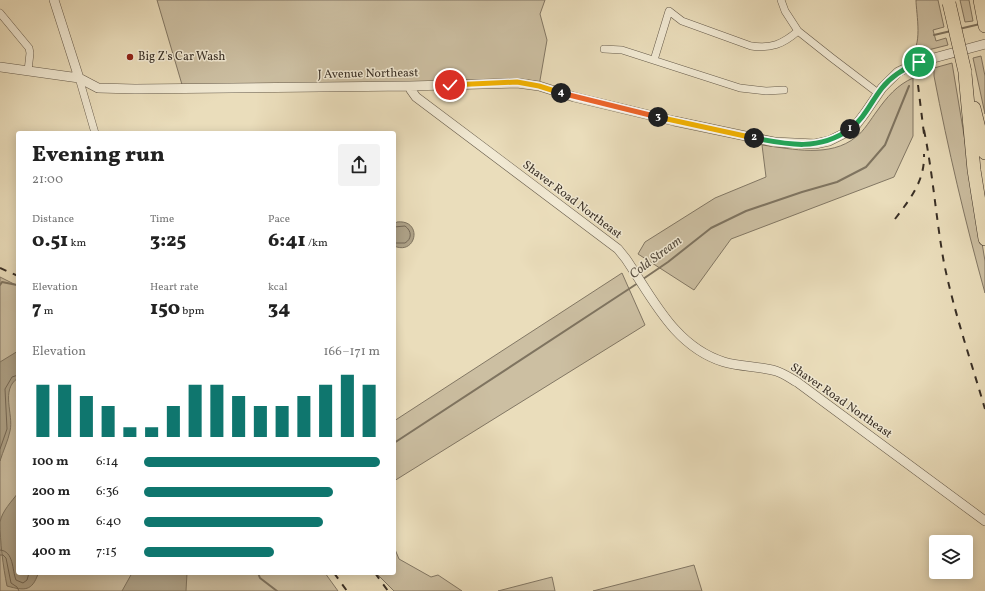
<!DOCTYPE html>
<html lang="en">
<head>
<meta charset="utf-8">
<style>
  :root { --surface:#fff; --page:#f2f2f2; --text:#222; --muted:#767676; --accent:#0f766e }
  body { margin:0; font-family:Vollkorn,serif; background:var(--page); color:var(--text); height:100vh; display:flex; flex-direction:column; font-size:15px; white-space:nowrap }
  * { box-sizing:border-box; margin:0 }
  p { font-size:13px; color:var(--muted) }
  .icon { flex:none; width:22px; height:22px; fill:none; stroke:currentColor; stroke-width:2; stroke-linecap:round; stroke-linejoin:round }
  .map { position:relative; flex:1; overflow:hidden }
  .drawer { position:absolute; left:16px; top:131px; width:380px; height:444px; display:flex; flex-direction:column; background:var(--surface); border-radius:4px; box-shadow:0 2px 10px #0003 }
  .drawer>* { flex:none }
  .fabs { position:absolute; left:929px; top:535px; display:grid; gap:8px }
  .fabs a { display:grid; place-items:center; width:44px; height:44px; border-radius:4px; background:var(--surface); box-shadow:0 2px 10px #0003; font-size:20px }
  .pin { position:absolute; display:grid; place-items:center; width:34px; height:34px; color:#fff; margin:-17px; border:2px solid #fff; border-radius:50%; box-shadow:0 1px 4px #0007 }
  .km { position:absolute; width:20px; height:20px; margin:-10px; border-radius:50%; background:#222; color:#fff; font-size:11px; line-height:20px; text-align:center }
  .round { display:grid; place-items:center; flex:none; width:42px; height:42px; border-radius:4px; background:var(--page) }
  .overview { display:flex; align-items:center; justify-content:space-between; height:68px; padding:0 16px }
  h1 { font-size:22px; font-weight:800; line-height:30px }
  .stats { display:grid; grid-template-columns:repeat(3,1fr); gap:6px; height:68px; padding:4px 16px }
  .stats div { display:grid; align-content:center }
  .stats b { font-size:20px; font-weight:800 }
  .stats small { font-size:11px; font-weight:400 }
  .stats p { font-size:11px }
  .chart { height:112px; padding:8px 16px }
  .chart p { display:flex; justify-content:space-between }
  .chart svg { width:100%; height:72px; margin-top:4px; stroke:var(--accent); stroke-width:6 }
  ul { padding:0 16px; list-style:none; font-size:13px }
  li { display:grid; grid-template-columns:64px 48px 1fr; align-items:center; height:30px }
  li i { height:10px; border-radius:5px; background:var(--accent) }
  .map>svg:first-child { display:block }
</style>
</head>
<body>
<div class="map">
<svg width="985" height="591" viewBox="0 0 985 591">
  <rect width="100%" height="100%" fill="#eaddbb"/>
  <filter id="stains"><feTurbulence type="fractalNoise" baseFrequency=".005" numOctaves="4"/><feColorMatrix values="0 0 0 0 .2 0 0 0 0 .09 0 0 0 0 .02 0 0 0 .5 -.17"/></filter>
  <radialGradient id="worn" r=".72"><stop offset=".6" stop-color="#630" stop-opacity="0"/><stop offset="1" stop-color="#630" stop-opacity=".3"/></radialGradient>
  <path fill="#ccbfa2" stroke="#827764" d="M 157,0 L 545,0 L 540,14 L 547,40 L 539,86 L 183,88 Z
    M 916,0 L 938,0 L 944,27 L 933,30 L 936,41 L 946,38 L 948,45 L 924,51 L 908,57 L 908,55 C 924,50 916,13 916,0 Z
    M 960,0 L 969,0 L 973,21 L 965,22 Z
    M 981,56 L 985,76 L 985,114 L 973,58 Z
    M 952,63 L 985,261 L 985,293 C 965,221 948,149 934,76 L 934,68 Z
    M 913,78 L 913,136 L 894,177 L 731,239 L 694,290 L 638,254 L 645,242 L 715,198 L 766,177 L 762,145 C 793,149 830,158 856,137 C 864,131 871,119 877,111 C 887,97 897,85 913,78 Z
    M 622,273 L 645,325 L 394,481 L 394,421 Z
    M 0,277 L 18,286 L 18,573 L 325,573 L 338,591 L 0,591 Z
    M 394,547 L 399,559 L 431,577 L 438,575 L 462,591 L 394,591 L 376,573 L 394,573 Z
    M 694,565 L 702,591 L 593,591 Z
    M 552,577 L 555,591 L 498,591 Z"/>
  <path fill="#aea288" stroke="#7f7460" d="M 397,222 C 423,219 417,256 394,246 L 394,224 Z
    M 18,351 L 18,378 C 0,390 14,414 10,431 C 8,441 3,451 0,461 L 0,362 Z
    M 18,493 L 18,573 L 38,573 L 38,574 C 32,591 25,591 7,586 C 3,566 0,542 0,522 C 2,511 12,501 18,493 Z
    M 132,573 L 187,573 L 186,591 L 122,591 Z"/>
  <g fill="none" stroke-linecap="round" stroke-linejoin="round">
    <path stroke="#746856" stroke-width="1" d="M 394,227 L 405,226 C 412,231 412,239 405,243 L 394,243
      M 0,449 L 7,429 L 5,389 L 12,377 L 18,375
      M 0,550 C 14,551 12,570 16,580 L 23,583 L 27,580 L 29,573
      M 0,555 L 3,555 L 6,558 L 11,583 L 17,587 L 19,591"/>
    <path stroke="#7f7460" stroke-width="2" d="M 959,29 L 980,24
      M 934,35 L 951,31
      M 643,279 L 668,262 L 711,228 L 746,211 L 802,192 L 837,182 L 866,167 L 885,145 L 909,86
      M 0,285 L 2,282 L 17,285
      M 394,443 L 638,283
      M 258,573 L 260,578 L 277,591"/>
    <g stroke="#655a4a" stroke-width="8">
      <path id="minor" d="M 781,0 L 785,11 L 798,31 L 832,58 L 878,93
        M 0,13 L 29,48 L 30,53 L 28,71
        M 604,49 L 622,50 L 740,88 L 766,91 L 784,90
        M 654,60 L 669,11 L 682,21 L 751,46 C 771,49 783,44 798,31
        M 79,78 L 95,133"/>
    </g>
    <g stroke="#655a4a" stroke-width="10">
      <path id="tertiary" d="M 54,0 L 79,78
        M 0,67 L 79,78 L 98,88 L 135,89 L 410,86 L 517,83 L 539,86 L 574,97 L 674,121 L 774,142 L 815,144 L 829,141 L 843,134 L 856,125 L 865,113 L 882,88 L 898,72 L 919,62 L 985,44
        M 410,86 L 411,90 L 416,97 L 618,249 L 626,259 C 653,299 675,347 724,362 C 741,367 759,366 776,371 C 783,373 790,378 797,382 L 985,521"/>
    </g>
    <g stroke="#392f25" stroke-width="14">
      <path id="motorway" d="M 980,0 L 985,26
        M 965,74 L 974,170 L 985,239
        M 974,108 L 985,153"/>
    </g>
    <use href="#minor" stroke="#f1e9d3" stroke-width="7"/>
    <use href="#tertiary" stroke="#f1e9d3" stroke-width="9"/>
    <use href="#motorway" stroke="#eaddbb" stroke-width="13"/>
    <path stroke="#392f25" stroke-width="2" stroke-dasharray="7 7" stroke-linecap="butt" d="M 918,85 L 924,134
      M 924,130 C 933,174 936,219 944,263 C 954,312 971,361 985,409
      M 895,219 C 910,199 925,181 924,154
      M 0,268 L 18,276
      M 334,573 L 347,591
      M 375,573 L 388,591"/>
    <g stroke="#392f25" stroke-width="14" stroke-linecap="butt">
      <path id="motorway-bridge" d="M 949,3 L 965,72"/>
    </g>
    <use href="#motorway-bridge" stroke="#eaddbb" stroke-width="13"/>
  </g>
  <g fill="none" stroke-linecap="round" stroke-linejoin="round">
    <g stroke="#fff" stroke-width="8">
      <path id="split-1" d="M 850,129 C 864,119 871,102 882,88 C 892,75 905,68 919,62"/>
    </g>
    <g stroke="#fff" stroke-width="8">
      <path id="split-2" d="M 754,138 C 789,145 819,151 850,129"/>
    </g>
    <g stroke="#fff" stroke-width="8">
      <path id="split-3" d="M 658,117 L 754,138"/>
    </g>
    <g stroke="#fff" stroke-width="8">
      <path id="split-4" d="M 561,93 L 658,117"/>
    </g>
    <g stroke="#fff" stroke-width="8">
      <path id="split-5" d="M 450,85 L 517,82 L 539,86 L 561,93"/>
    </g>
    <use href="#split-1" stroke="#22a559" stroke-width="5"/>
    <use href="#split-2" stroke="#22a559" stroke-width="5"/>
    <use href="#split-3" stroke="#f5b400" stroke-width="5"/>
    <use href="#split-4" stroke="#f0652b" stroke-width="5"/>
    <use href="#split-5" stroke="#f5b400" stroke-width="5"/>
  </g>
  <circle fill="#8f2418" stroke="#f1e9d3" stroke-width="1.5" cx="130" cy="57" r="4"/>
  <g text-anchor="middle" dominant-baseline="central" stroke-width="3" stroke-linejoin="round" paint-order="stroke">
    <g font-size="12" fill="#392f25" stroke="#f1e9d3" text-anchor="start">
      <text x="138" y="57">Big Z's Car Wash</text>
    </g>
    <g font-size="12" fill="#392f25" stroke="#f1e9d3">
      <text transform="translate(368 74) rotate(-1)">J Avenue Northeast</text>
      <text transform="translate(572 200) rotate(37)">Shaver Road Northeast</text>
      <text transform="translate(841 401) rotate(35)">Shaver Road Northeast</text>
    </g>
    <g font-size="13" font-style="italic" fill="#564c3e" stroke="#f1e9d3">
      <text transform="translate(656 258) rotate(-37)">Cold Stream</text>
    </g>
  </g>
  <rect width="100%" height="100%" filter="url(#stains)"/>
  <rect width="100%" height="100%" fill="url(#worn)"/>
</svg>
<div class="fabs">
<a><svg class="icon" aria-label="layers" viewBox="0 0 24 24"><path d="M12 4l9 5-9 5-9-5zM3 14l9 5 9-5"/></svg></a>
</div>
<div class="pin" style="left:919px;top:62px;background:#1e9e55"><svg class="icon" aria-label="arrive" viewBox="0 0 24 24"><path d="M6 21V4h12l-3 4 3 4H6"/></svg></div>
<div class="pin" style="left:450px;top:85px;background:#d93025"><svg class="icon" aria-label="check" viewBox="0 0 24 24"><path d="M5 12l5 5 9-10"/></svg></div>
<b class="km" style="left:850px;top:129px">1</b>
<b class="km" style="left:754px;top:138px">2</b>
<b class="km" style="left:658px;top:117px">3</b>
<b class="km" style="left:561px;top:93px">4</b>
<section class="drawer">
<div class="overview"><div><h1>Evening run</h1><p>21:00</p></div><a class="round"><svg class="icon" aria-label="share" viewBox="0 0 24 24"><path d="M12 15V3M7 8l5-5 5 5M5 13v7h14v-7"/></svg></a></div>
<div class="stats">
<div><p>Distance</p><b>0.51<small> km</small></b></div>
<div><p>Time</p><b>3:25</b></div>
<div><p>Pace</p><b>6:41<small> /km</small></b></div>
</div>
<div class="stats">
<div><p>Elevation</p><b>7<small> m</small></b></div>
<div><p>Heart rate</p><b>150<small> bpm</small></b></div>
<div><p>kcal</p><b>34</b></div>
</div>
<div class="chart"><p><span>Elevation</span>166–171 m</p>
<svg viewBox="0 0 160 44" preserveAspectRatio="none"><path d="M5 44V12M15 44V12M25 44V19M35 44V25M45 44V38M55 44V38M65 44V25M75 44V12M85 44V12M95 44V19M105 44V25M115 44V25M125 44V19M135 44V12M145 44V6M155 44V12"/></svg>
</div>
<ul>
<li><b>100 m</b>6:14<i style="width:100%"></i></li>
<li><b>200 m</b>6:36<i style="width:80%"></i></li>
<li><b>300 m</b>6:40<i style="width:76%"></i></li>
<li><b>400 m</b>7:15<i style="width:55%"></i></li>
</ul>
</section>
</div>
</body>
</html>
